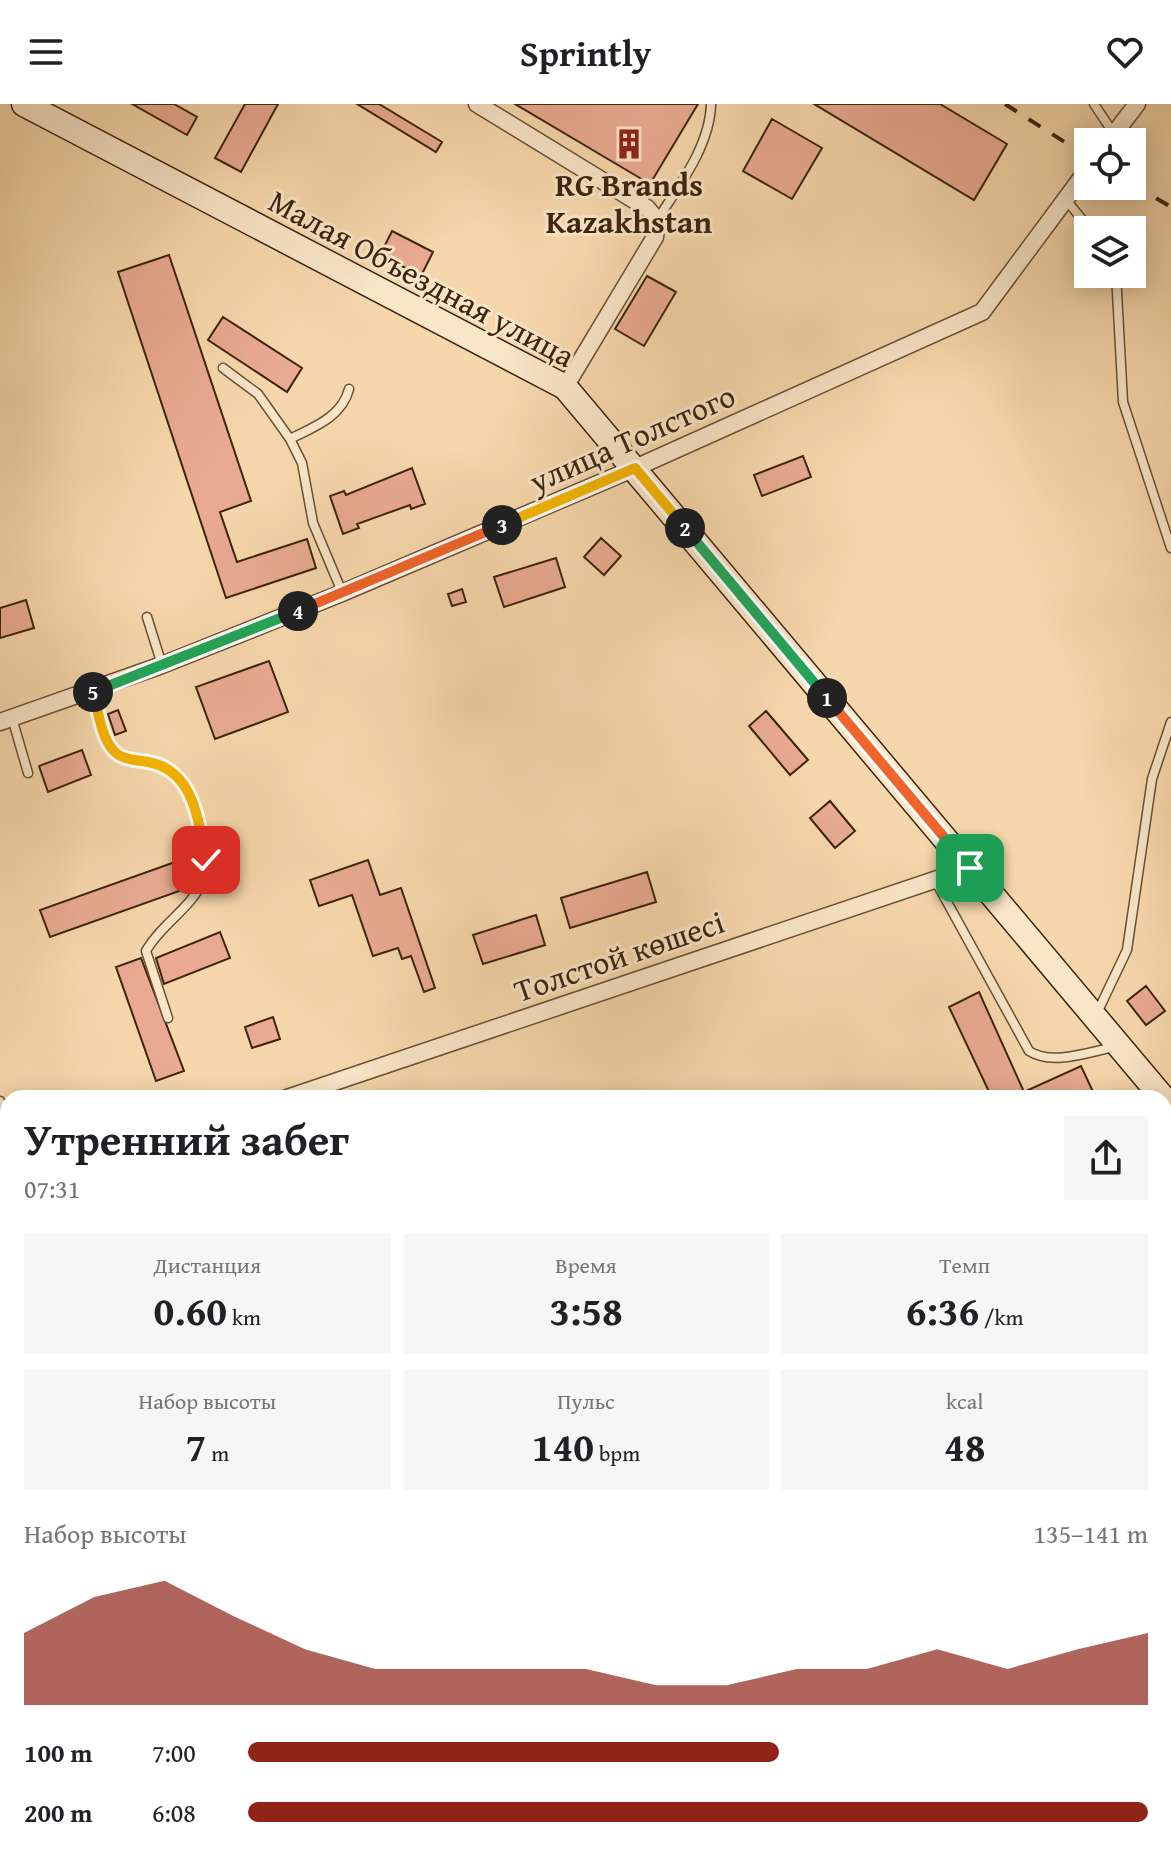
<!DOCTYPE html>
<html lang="ru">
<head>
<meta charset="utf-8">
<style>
  :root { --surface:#fff; --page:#f6f6f6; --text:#202124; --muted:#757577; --accent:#8f2418 }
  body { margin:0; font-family:"Gentium Book Plus",serif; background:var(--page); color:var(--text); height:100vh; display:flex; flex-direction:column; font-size:30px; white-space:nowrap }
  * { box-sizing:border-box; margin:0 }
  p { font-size:26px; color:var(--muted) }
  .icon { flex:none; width:44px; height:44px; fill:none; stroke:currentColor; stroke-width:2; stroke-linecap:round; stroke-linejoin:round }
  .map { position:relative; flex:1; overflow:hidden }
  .panel { position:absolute; left:0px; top:986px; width:1172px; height:770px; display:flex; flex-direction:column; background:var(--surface); border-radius:24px 24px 0 0; box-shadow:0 4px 20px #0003 }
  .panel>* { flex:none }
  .buttons { position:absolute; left:1074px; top:24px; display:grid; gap:16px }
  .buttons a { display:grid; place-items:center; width:72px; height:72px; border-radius:0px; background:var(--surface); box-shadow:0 4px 20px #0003; font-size:40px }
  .pin { position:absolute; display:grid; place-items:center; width:68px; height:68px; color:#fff; margin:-34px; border-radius:16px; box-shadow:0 4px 12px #0006 }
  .km { position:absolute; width:40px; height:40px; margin:-20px; border-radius:50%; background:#222; color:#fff; font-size:22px; line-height:40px; text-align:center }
  .round { display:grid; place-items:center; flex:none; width:84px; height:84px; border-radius:0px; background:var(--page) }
  .overview { display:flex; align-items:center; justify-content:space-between; height:136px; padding:0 24px }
  h1 { font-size:44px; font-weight:700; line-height:60px }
  .metrics { display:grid; grid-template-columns:repeat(3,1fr); gap:12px; height:136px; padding:8px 24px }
  .metrics div { display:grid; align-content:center; border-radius:0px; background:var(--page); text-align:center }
  .metrics b { font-size:40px; font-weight:700 }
  .metrics small { font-size:22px; font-weight:400 }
  .metrics p { font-size:22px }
  .chart { height:224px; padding:16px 24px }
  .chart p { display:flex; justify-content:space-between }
  .chart svg { width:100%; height:144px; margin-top:8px; fill:var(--accent); opacity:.7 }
  ul { padding:0 24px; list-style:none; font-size:26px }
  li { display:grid; grid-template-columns:128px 96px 1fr; align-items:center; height:60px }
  li i { height:20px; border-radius:10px; background:var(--accent) }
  header { display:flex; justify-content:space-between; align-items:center; height:104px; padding:0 24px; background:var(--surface); font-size:36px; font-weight:700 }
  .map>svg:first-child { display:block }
</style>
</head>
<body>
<header><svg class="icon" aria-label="menu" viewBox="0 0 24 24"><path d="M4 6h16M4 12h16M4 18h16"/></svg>Sprintly<svg class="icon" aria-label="heart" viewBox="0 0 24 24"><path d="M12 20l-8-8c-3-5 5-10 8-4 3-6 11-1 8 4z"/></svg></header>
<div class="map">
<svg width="1171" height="1755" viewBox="0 0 1171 1755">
  <rect width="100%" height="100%" fill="#f6d7ab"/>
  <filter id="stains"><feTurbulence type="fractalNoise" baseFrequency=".0025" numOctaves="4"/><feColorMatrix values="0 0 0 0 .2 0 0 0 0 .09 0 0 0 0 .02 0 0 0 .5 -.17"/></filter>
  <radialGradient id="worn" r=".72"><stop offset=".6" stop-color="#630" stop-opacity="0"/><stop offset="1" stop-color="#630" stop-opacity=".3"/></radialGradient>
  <path fill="#e9aa91" stroke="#3c240e" stroke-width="2" d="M 132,0 L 174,0 L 197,13 L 187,31 Z
    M 245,0 L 278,0 L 241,68 L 215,54 Z
    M 357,0 L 379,0 L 442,38 L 436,48 Z
    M 515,0 L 698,0 L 650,80 Z
    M 814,0 L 940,0 L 1007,40 L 974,96 Z
    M 772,15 L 822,44 L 792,95 L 743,67 Z
    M 392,127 L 433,148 L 421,172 L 380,151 Z
    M 169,151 L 251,397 L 220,408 L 237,458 L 307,435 L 316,464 L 226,494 L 118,168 Z
    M 647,172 L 676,188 L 644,242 L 615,225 Z
    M 223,213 L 302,264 L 287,288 L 208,236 Z
    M 803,352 L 811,373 L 762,392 L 754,371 Z
    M 412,364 L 425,400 L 411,405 L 410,401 L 357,420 L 359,424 L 343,430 L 330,392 L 344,387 L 346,391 Z
    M 601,434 L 621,452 L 604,471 L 584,453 Z
    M 556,454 L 565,483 L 504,503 L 494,473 Z
    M 462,485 L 466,498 L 452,502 L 448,490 Z
    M 26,496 L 34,524 L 0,534 L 0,504 Z
    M 269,557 L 288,608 L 215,635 L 196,583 Z
    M 118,606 L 126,627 L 115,631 L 108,610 Z
    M 766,607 L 808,656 L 790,671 L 749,622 Z
    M 82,646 L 91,671 L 48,688 L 39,662 Z
    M 830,697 L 855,727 L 835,744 L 810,714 Z
    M 368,756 L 380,791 L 401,784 L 435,884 L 424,888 L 411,852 L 402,855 L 398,844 L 373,852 L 352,791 L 319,802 L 310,776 Z
    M 175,758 L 185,785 L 50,833 L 40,806 Z
    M 647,768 L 656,798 L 570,824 L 561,794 Z
    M 536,811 L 545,841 L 483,860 L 473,831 Z
    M 220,828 L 230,854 L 164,880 L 156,854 Z
    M 141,854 L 184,967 L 156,977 L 116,863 Z
    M 1146,882 L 1165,907 L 1146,921 L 1127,897 Z
    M 979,888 L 1024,988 L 1081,962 L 1096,994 L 992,994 L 949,903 Z
    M 273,913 L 280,935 L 252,944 L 245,923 Z"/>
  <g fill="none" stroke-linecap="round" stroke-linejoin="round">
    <g stroke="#6a5135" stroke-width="11">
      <path id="lane" d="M 1094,0 L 1114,30
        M 1066,96 L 1091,126
        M 657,116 C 679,82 710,42 711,0
        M 1116,170 L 1123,298 L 1171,444
        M 223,264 L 258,290 L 290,335 L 302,359 L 313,419 L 342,488
        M 290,335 C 314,323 342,313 349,285
        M 147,513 L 162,561
        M 93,586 C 98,604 101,629 112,644 C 123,660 147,655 163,661 C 191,673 214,748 203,776 C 192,804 161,820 146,847 L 168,914
        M 12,614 L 28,669
        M 935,776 L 1029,947 C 1052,962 1089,948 1114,943
        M 1097,909 L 1127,846 L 1152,675 L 1171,618
        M 0,997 L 8,1022
        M 1164,1235 L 1171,1233
        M 0,1239 L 8,1236
        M 0,1270 L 8,1293
        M 1164,1457 L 1171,1477
        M 1164,1620 L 1171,1618
        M 0,1678 L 4,1691 L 0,1730
        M 1164,1681 L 1171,1679
        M 1164,1729 L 1171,1727
        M 0,1736 L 4,1755
        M 143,1748 L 145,1755
        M 622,1748 L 624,1755
        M 334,1755 L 344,1752
        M 920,1755 L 943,1748"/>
    </g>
    <g stroke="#6a5135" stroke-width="19">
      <path id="street" d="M 477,0 L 647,104 L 657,116 L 655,133 L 565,283
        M 1108,38 L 1137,0
        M 0,618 L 162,561 L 342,489 L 635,364 L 982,208 L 1088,65
        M 287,994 L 970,764
        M 0,1091 L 8,1089"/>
    </g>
    <g stroke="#3c240e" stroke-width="27">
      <path id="secondary" d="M 24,0 L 565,283 L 1163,994"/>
    </g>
    <path stroke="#3c240e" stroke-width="3" stroke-dasharray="2 4" stroke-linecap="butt" d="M 0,1651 L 8,1646"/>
    <use href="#lane" stroke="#f9e5c8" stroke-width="8"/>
    <use href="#street" stroke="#f9e5c8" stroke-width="16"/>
    <use href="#secondary" stroke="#f9e5c8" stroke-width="24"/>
    <path stroke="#3c240e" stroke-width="4" stroke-dasharray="14 14" stroke-linecap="butt" d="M 1005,0 L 1088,53
      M 1132,80 L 1171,103"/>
  </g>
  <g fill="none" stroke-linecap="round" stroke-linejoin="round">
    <g stroke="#fff" stroke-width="16">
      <path id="split-1" d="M 827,594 L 970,764"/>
    </g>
    <g stroke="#fff" stroke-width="16">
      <path id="split-2" d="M 685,424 L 827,594"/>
    </g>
    <g stroke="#fff" stroke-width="16">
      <path id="split-3" d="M 502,421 L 635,364 L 685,424"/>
    </g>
    <g stroke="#fff" stroke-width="16">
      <path id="split-4" d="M 298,507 L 502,421"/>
    </g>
    <g stroke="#fff" stroke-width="16">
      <path id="split-5" d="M 93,588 L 298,507"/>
    </g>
    <g stroke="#fff" stroke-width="16">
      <path id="split-6" d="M 93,588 C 98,605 101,633 113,646 C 121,656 136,656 148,658 C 194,666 198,716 206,756"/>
    </g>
    <use href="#split-1" stroke="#f0652b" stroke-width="10"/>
    <use href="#split-2" stroke="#22a559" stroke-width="10"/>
    <use href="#split-3" stroke="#f5b400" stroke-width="10"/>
    <use href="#split-4" stroke="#f0652b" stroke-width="10"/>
    <use href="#split-5" stroke="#22a559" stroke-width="10"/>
    <use href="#split-6" stroke="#f5b400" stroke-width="10"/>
  </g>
  <defs>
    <g id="building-bare" transform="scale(2.4)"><path d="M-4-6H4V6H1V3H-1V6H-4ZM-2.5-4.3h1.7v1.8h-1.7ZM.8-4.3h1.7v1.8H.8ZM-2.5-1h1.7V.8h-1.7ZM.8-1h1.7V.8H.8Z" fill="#8f2418" stroke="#f9e5c8" stroke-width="2.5" paint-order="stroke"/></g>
  </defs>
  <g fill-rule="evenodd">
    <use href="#building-bare" x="629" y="40"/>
  </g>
  <g text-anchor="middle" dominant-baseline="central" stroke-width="6" stroke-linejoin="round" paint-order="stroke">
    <g font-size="32" font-weight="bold" fill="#3c240e" stroke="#f9e5c8">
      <text x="629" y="80">RG Brands<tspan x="629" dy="37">Kazakhstan</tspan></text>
    </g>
    <g font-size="32" fill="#3c240e" stroke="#f9e5c8">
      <text transform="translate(422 174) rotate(28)">Малая Объездная улица</text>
      <text transform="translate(632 334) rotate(-24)">улица Толстого</text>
      <text transform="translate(619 852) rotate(-19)">Толстой көшесі</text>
    </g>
  </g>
  <rect width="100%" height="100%" filter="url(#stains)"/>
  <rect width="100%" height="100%" fill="url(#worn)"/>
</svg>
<div class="buttons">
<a><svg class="icon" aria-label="locate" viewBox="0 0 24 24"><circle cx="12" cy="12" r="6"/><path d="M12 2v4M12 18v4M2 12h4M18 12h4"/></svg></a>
<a><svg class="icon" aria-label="layers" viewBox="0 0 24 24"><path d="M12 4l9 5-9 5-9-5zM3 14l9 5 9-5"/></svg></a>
</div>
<div class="pin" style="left:970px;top:764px;background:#1e9e55"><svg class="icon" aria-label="arrive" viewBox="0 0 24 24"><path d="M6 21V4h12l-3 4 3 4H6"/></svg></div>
<div class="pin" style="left:206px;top:756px;background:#d93025"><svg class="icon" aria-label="check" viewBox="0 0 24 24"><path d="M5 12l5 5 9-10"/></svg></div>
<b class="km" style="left:827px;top:594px">1</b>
<b class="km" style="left:685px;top:424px">2</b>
<b class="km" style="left:502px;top:421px">3</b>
<b class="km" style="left:298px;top:507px">4</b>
<b class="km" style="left:93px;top:588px">5</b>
<section class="panel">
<div class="overview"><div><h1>Утренний забег</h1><p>07:31</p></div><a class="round"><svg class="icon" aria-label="share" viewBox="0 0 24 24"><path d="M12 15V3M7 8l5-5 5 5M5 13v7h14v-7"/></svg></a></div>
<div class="metrics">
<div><p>Дистанция</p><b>0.60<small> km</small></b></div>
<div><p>Время</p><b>3:58</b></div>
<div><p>Темп</p><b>6:36<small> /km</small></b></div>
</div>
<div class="metrics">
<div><p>Набор высоты</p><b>7<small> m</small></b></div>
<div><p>Пульс</p><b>140<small> bpm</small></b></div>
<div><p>kcal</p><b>48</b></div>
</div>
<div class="chart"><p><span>Набор высоты</span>135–141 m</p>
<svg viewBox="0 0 160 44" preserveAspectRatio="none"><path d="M0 44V22L10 11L20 6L30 17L40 27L50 33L60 33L70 33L80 33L90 38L100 38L110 33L120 33L130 27L140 33L150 27L160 22V44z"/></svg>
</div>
<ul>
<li><b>100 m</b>7:00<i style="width:59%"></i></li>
<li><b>200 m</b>6:08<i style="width:100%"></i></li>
</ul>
</section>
</div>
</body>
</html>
